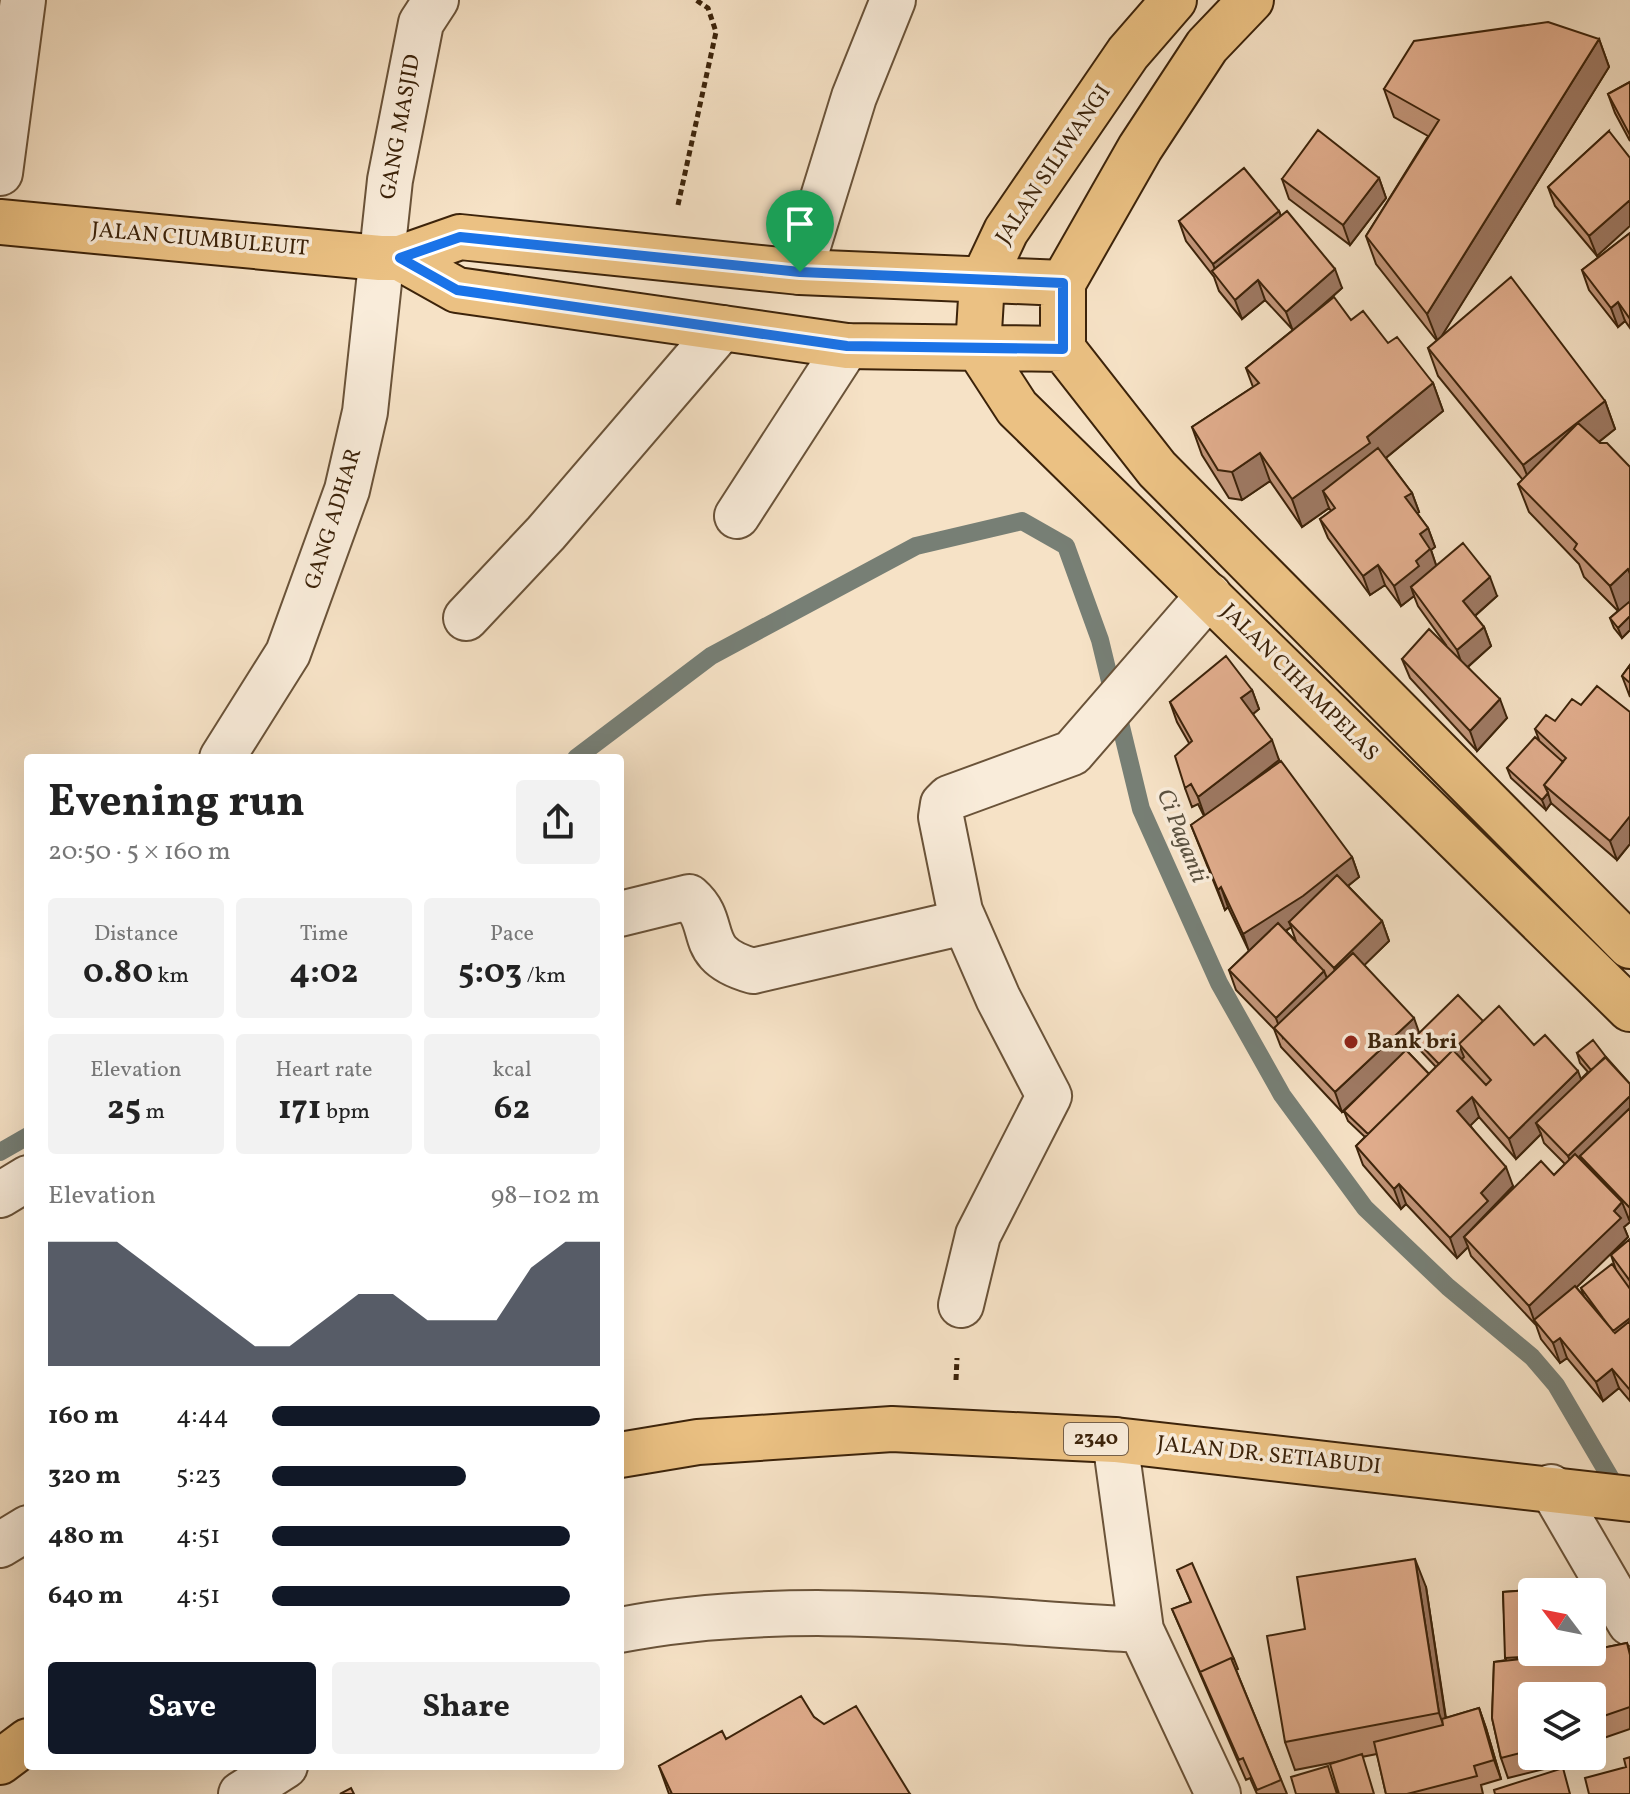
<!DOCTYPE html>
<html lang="en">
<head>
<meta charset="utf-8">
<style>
  :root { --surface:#fff; --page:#f2f2f2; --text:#222; --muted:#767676; --accent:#111827 }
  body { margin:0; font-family:Vollkorn,serif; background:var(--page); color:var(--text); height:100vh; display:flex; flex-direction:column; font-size:30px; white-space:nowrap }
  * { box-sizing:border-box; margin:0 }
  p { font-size:26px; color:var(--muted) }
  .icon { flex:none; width:44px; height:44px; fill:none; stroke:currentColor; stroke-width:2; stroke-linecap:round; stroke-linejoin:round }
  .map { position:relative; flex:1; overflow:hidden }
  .side { position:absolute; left:24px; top:754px; width:600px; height:1016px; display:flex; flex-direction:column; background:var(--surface); border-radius:8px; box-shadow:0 8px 32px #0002 }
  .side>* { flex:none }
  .needle { width:52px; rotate:302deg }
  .fabs { position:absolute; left:1518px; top:1578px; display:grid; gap:16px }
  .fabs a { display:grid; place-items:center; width:88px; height:88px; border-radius:8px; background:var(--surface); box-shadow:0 8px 32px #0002; font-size:40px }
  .pin { position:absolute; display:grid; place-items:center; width:68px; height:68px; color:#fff; margin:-82px -34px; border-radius:50% 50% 50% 0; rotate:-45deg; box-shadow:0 0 8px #0007 }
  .pin .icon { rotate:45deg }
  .round { display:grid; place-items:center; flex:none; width:84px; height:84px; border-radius:8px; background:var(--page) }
  .head { display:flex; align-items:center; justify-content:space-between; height:136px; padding:0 24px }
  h1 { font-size:44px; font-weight:700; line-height:60px }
  .metrics { display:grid; grid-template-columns:repeat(3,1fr); gap:12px; height:136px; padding:8px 24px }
  .metrics div { display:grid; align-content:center; border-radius:8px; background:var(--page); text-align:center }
  .metrics b { font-size:34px; font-weight:700 }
  .metrics small { font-size:22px; font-weight:400 }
  .metrics p { font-size:22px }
  .chart { height:224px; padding:16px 24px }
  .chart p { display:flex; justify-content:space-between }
  .chart svg { width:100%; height:144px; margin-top:8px; fill:var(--accent); opacity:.7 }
  .cta { display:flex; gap:16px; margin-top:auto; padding:16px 24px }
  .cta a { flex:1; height:92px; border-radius:8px; background:var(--accent); color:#fff; font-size:32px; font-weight:700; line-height:92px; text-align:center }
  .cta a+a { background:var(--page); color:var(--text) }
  ul { padding:0 24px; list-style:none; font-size:26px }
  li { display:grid; grid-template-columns:128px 96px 1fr; align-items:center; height:60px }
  li i { height:20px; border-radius:10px; background:var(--accent) }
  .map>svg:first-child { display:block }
</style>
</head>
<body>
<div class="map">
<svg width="1630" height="1794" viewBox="0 0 1630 1794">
  <rect width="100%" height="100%" fill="#f6e2c6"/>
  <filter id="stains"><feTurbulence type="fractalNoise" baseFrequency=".0025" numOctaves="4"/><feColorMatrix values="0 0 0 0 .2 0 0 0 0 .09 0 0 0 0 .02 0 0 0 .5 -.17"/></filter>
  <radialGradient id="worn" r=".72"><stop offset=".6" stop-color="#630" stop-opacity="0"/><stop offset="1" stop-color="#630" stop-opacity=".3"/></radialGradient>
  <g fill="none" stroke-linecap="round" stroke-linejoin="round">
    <path stroke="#777f75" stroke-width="18" d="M 576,758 L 711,656 L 916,546 L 1022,521 L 1066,546 L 1100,640 L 1141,809 L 1219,983 L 1282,1095 L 1365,1208 L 1448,1287 L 1532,1357 L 1556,1385 L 1620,1494
      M 0,1152 L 28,1136"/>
    <g stroke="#6a5339" stroke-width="48">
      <path id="minor" d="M 0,173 L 23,0
        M 800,272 L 854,97 L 893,0
        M 737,516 L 847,346
        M 466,618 L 546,533 L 722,328
        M 222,758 L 288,653 L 347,490 L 365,412 L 390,180 L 421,23 L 436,0
        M 960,911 L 998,998 L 1049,1096 L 978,1235 L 961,1305
        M 620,914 L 689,897 C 721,925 692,954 753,971 L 951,925 L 958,920 L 960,911 L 941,817 L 943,804 L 949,798 L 1072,753 L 1209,595
        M 0,1195 L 28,1178
        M 1115,1440 L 1141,1630 L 1218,1794
        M 1551,1487 L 1630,1623
        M 0,1545 L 28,1528
        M 620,1630 C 788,1597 971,1621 1141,1630
        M 241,1794 L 285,1766"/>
    </g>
    <g stroke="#3c230a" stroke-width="48">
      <path id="major" d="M 0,222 L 380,258 L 400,258 L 460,237 L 800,272 L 1063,283
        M 400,258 L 457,290 L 847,346 L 1063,349
        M 978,348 L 1017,408 L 1630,1009
        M 978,348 L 982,282 L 1006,231 L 1128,53 L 1174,0
        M 1063,349 L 1157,469 L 1630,946
        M 1063,349 L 1063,283 L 1140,148 L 1207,46 L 1251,0
        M 620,1455 L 698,1442 L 892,1429 L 1115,1440 L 1630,1499
        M 0,1762 L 28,1741"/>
    </g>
    <path stroke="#3c230a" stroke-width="5" stroke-dasharray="6 4" stroke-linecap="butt" d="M 678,205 L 716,32 L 708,8 L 696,0
      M 956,1380 L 957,1358"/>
    <use href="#minor" stroke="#f9ecda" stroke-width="44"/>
    <use href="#major" stroke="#ebc183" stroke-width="44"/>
  </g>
  <path fill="#c29579" stroke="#3c230a" stroke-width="2" fill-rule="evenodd" d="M 1599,39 L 1609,67 L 1440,338 L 1605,401 L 1615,429 L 1599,442 L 1630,467 L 1630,630 L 1622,638 L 1614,628 L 1610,618 L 1618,611 L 1584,577 L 1579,564 L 1529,512 L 1518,484 L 1523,480 L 1438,376 L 1428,348 L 1437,341 L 1376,264 L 1366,236 L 1428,136 L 1394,117 L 1384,89 Z
    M 1630,82 L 1630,141 L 1615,113 L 1608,94 Z
    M 1609,131 L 1597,256 L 1555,206 L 1548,187 Z
    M 1379,178 L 1386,198 L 1350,245 L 1289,199 L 1282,179 Z
    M 1279,211 L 1281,216 L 1342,288 L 1316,312 L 1351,320 L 1388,343 L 1433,383 L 1443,411 L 1386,458 L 1412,493 L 1419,512 L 1417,513 L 1428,528 L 1435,547 L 1431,550 L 1436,565 L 1497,596 L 1475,616 L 1484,627 L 1491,646 L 1468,667 L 1507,718 L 1477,751 L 1410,678 L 1402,659 L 1446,645 L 1418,606 L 1414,596 L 1401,606 L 1385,585 L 1370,595 L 1328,538 L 1320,519 L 1331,511 L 1329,508 L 1302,527 L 1270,481 L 1242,500 L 1229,498 L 1202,455 L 1192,427 L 1253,387 L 1246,368 L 1293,330 L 1265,300 L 1242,319 L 1219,291 L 1214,277 L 1186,241 L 1179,221 Z
    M 1630,233 L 1630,328 L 1625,321 L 1618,327 L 1589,290 L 1582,270 Z
    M 1630,665 L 1630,697 L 1622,676 Z
    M 1252,690 L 1259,709 L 1253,714 L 1279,760 L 1232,796 L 1352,857 L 1359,877 L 1348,886 L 1382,921 L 1389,941 L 1364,965 L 1419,1033 L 1483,1021 L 1534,1045 L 1581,1079 L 1588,1072 L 1580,1063 L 1577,1053 L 1606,1057 L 1630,1084 L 1630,1220 L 1628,1218 L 1630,1222 L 1624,1227 L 1628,1237 L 1576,1287 L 1584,1297 L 1581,1288 L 1616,1270 L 1611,1255 L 1630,1239 L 1630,1401 L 1619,1388 L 1603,1401 L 1567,1358 L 1560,1363 L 1541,1339 L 1536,1325 L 1471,1256 L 1468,1247 L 1457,1258 L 1406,1204 L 1401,1209 L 1363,1165 L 1356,1146 L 1365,1137 L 1348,1121 L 1344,1111 L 1363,1092 L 1342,1112 L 1281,1047 L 1274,1029 L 1236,990 L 1229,970 L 1249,951 L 1228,907 L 1225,910 L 1191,825 L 1204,816 L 1198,804 L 1192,807 L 1185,788 L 1189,743 L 1177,722 L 1170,702 ZM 1291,927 L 1296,941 L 1286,931 ZM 1416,1042 L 1418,1048 L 1436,1067 L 1429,1074 L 1407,1051 ZM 1479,1117 L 1516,1159 L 1541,1134 L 1544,1143 L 1565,1164 L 1554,1175 L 1491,1210 L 1513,1186 L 1470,1125 Z
    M 1581,705 L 1630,712 L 1630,844 L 1617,860 L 1551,803 L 1546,810 L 1511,778 L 1507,768 L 1539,740 L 1535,729 L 1555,721 Z
    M 1177,1570 L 1234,1659 L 1238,1669 L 1236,1670 L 1287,1794 L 1257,1794 L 1250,1778 L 1246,1780 L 1172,1609 L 1191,1602 Z
    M 1426,1587 L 1446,1718 L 1479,1708 L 1486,1728 L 1501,1779 L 1481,1785 L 1483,1794 L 1386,1794 L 1377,1754 L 1295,1770 L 1285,1742 L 1305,1629 Z
    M 1565,1587 L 1567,1592 L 1532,1592 L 1532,1652 L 1592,1652 L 1592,1650 L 1627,1643 L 1630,1651 L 1630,1729 L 1592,1742 L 1592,1696 L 1532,1696 L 1532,1756 L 1576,1756 L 1577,1761 L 1508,1778 L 1501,1758 L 1492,1718 L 1494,1662 L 1506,1660 L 1503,1592 Z
    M 814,1717 L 910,1794 L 669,1794 L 659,1766 L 726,1739 Z"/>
  <path fill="#9e7963" stroke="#3c230a" stroke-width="2" d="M 1599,39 L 1609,67 L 1438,342 L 1427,314 Z
    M 1379,178 L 1386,198 L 1350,245 L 1343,225 Z
    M 1630,200 L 1630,226 L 1597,256 L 1589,236 Z
    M 1279,211 L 1286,231 L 1218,278 L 1213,264 Z
    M 1335,269 L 1342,288 L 1293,331 L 1286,312 Z
    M 1258,280 L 1265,300 L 1242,319 L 1235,300 Z
    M 1618,302 L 1625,321 L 1618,327 L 1611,308 Z
    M 1433,383 L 1443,411 L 1377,465 L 1323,491 L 1329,508 L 1302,527 L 1292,499 Z
    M 1605,401 L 1615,429 L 1534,493 L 1523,465 Z
    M 1260,453 L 1270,481 L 1242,500 L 1232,472 Z
    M 1412,493 L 1419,512 L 1412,516 L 1405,497 Z
    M 1428,528 L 1435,547 L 1431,550 L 1437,568 L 1411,587 L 1414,596 L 1401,606 L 1394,586 L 1416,561 L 1420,534 Z
    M 1378,565 L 1385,585 L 1370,595 L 1363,576 Z
    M 1628,569 L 1630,574 L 1630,605 L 1620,614 L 1610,586 Z
    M 1490,577 L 1497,596 L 1470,620 L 1463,601 Z
    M 1630,616 L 1630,630 L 1622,638 L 1618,628 Z
    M 1484,627 L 1491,646 L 1464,670 L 1457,650 Z
    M 1252,690 L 1259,709 L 1248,718 L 1241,698 Z
    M 1500,699 L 1507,718 L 1477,751 L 1470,731 Z
    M 1272,740 L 1279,760 L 1205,817 L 1198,797 Z
    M 1548,793 L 1551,803 L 1546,810 L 1542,800 Z
    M 1630,816 L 1630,844 L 1617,860 L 1610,841 Z
    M 1352,857 L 1359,877 L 1311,915 L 1289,922 L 1291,927 L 1250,954 L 1243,934 Z
    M 1221,887 L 1228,907 L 1225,910 L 1218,890 Z
    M 1382,921 L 1389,941 L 1341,988 L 1334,968 Z
    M 1324,971 L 1332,990 L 1283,1038 L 1276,1018 Z
    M 1414,1018 L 1421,1038 L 1414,1038 L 1416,1042 L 1342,1112 L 1335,1092 Z
    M 1460,1047 L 1464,1057 L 1445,1076 L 1441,1066 Z
    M 1578,1071 L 1585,1090 L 1536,1123 L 1541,1134 L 1516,1159 L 1509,1139 Z
    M 1630,1096 L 1630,1123 L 1580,1156 L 1584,1167 L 1576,1175 L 1568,1156 Z
    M 1472,1097 L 1479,1117 L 1465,1131 L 1457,1111 Z
    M 1506,1167 L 1513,1186 L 1464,1237 L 1468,1247 L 1457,1258 L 1450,1238 L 1481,1193 Z
    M 1399,1184 L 1406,1204 L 1401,1209 L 1394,1189 Z
    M 1622,1202 L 1630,1222 L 1624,1227 L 1628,1237 L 1538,1325 L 1534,1320 L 1529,1306 Z
    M 1630,1318 L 1630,1331 L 1615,1342 L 1612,1331 Z
    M 1560,1338 L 1567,1358 L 1560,1363 L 1553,1343 Z
    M 1612,1369 L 1619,1388 L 1603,1401 L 1596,1382 Z
    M 1415,1559 L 1426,1587 L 1449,1741 L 1439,1713 Z
    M 1479,1708 L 1486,1728 L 1501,1779 L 1494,1760 Z"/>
  <path fill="#e1ad8d" stroke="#3c230a" stroke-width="2" d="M 1548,22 L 1599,39 L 1427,314 L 1366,236 L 1439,120 L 1384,89 L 1414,41 Z
    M 1630,82 L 1630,135 L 1608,94 Z
    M 1318,130 L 1379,178 L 1343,225 L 1282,179 Z
    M 1609,131 L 1630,158 L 1630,200 L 1589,236 L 1548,187 Z
    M 1244,168 L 1279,211 L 1213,264 L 1179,221 Z
    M 1287,211 L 1335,269 L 1286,312 L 1258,280 L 1235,300 L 1212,271 Z
    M 1630,233 L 1630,319 L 1618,302 L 1611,308 L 1582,270 Z
    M 1511,277 L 1605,401 L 1523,465 L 1428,348 Z
    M 1334,297 L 1351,320 L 1363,311 L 1388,343 L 1397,337 L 1433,383 L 1367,437 L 1370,443 L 1292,499 L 1260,453 L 1232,472 L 1218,470 L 1192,427 L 1259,383 L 1246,368 Z
    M 1578,423 L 1600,443 L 1607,443 L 1630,467 L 1630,571 L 1628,569 L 1610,586 L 1574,549 L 1577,544 L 1518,484 Z
    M 1378,448 L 1412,493 L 1405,497 L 1428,528 L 1420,534 L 1430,549 L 1416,561 L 1419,566 L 1394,586 L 1378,565 L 1363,576 L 1320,519 L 1335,508 L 1323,491 Z
    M 1463,543 L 1490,577 L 1463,601 L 1484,627 L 1457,650 L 1411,587 Z
    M 1629,602 L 1630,603 L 1630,616 L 1618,628 L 1610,618 Z
    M 1429,629 L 1500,699 L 1470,731 L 1402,659 Z
    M 1226,656 L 1252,690 L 1241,698 L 1272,740 L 1198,797 L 1191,784 L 1185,788 L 1175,756 L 1192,741 L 1170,702 Z
    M 1630,665 L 1630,683 L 1622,676 Z
    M 1597,686 L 1630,712 L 1630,816 L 1610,841 L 1544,785 L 1566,758 L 1535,729 L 1546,715 L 1555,721 L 1572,699 L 1581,705 Z
    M 1535,737 L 1563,762 L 1544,785 L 1548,793 L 1542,800 L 1507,768 Z
    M 1281,761 L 1352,857 L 1303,896 L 1243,934 L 1221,887 L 1218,890 L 1191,825 Z
    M 1337,875 L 1382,921 L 1334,968 L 1289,922 Z
    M 1278,923 L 1324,971 L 1276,1018 L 1229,970 Z
    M 1353,953 L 1414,1018 L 1335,1092 L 1274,1028 Z
    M 1458,995 L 1483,1021 L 1459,1044 L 1460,1047 L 1455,1052 L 1453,1050 L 1439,1064 L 1414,1038 Z
    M 1499,1006 L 1534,1045 L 1545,1035 L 1578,1071 L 1509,1139 L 1472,1097 L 1457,1111 L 1506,1167 L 1481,1193 L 1488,1201 L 1450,1238 L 1399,1184 L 1394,1189 L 1356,1146 L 1453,1050 L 1486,1085 L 1491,1080 L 1459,1044 Z
    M 1593,1040 L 1606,1057 L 1591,1070 L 1577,1053 Z
    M 1406,1050 L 1429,1074 L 1368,1134 L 1344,1111 Z
    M 1605,1057 L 1630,1084 L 1630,1096 L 1568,1156 L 1536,1123 Z
    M 1630,1108 L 1630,1208 L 1580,1156 Z
    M 1575,1154 L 1622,1202 L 1614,1211 L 1621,1218 L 1529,1306 L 1464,1237 L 1541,1161 L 1554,1175 Z
    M 1630,1239 L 1630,1281 L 1611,1255 Z
    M 1612,1264 L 1630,1289 L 1630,1318 L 1613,1331 L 1603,1318 L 1581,1288 Z
    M 1575,1286 L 1615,1333 L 1630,1321 L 1630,1390 L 1612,1369 L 1596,1382 L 1560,1338 L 1553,1343 L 1534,1320 Z
    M 1415,1559 L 1439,1713 L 1285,1742 L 1267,1636 L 1305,1629 L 1297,1577 Z
    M 1192,1563 L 1234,1659 L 1232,1660 L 1231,1658 L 1200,1672 L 1203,1679 L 1172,1609 L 1191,1602 L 1177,1570 Z
    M 1565,1587 L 1566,1592 L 1532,1592 L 1532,1652 L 1592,1652 L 1592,1650 L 1627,1643 L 1630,1655 L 1630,1707 L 1592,1720 L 1592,1696 L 1532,1696 L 1532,1750 L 1501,1758 L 1492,1718 L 1494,1662 L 1558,1655 L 1505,1658 L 1503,1592 Z
    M 1231,1658 L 1281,1780 L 1257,1790 L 1243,1758 L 1239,1760 L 1200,1672 Z
    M 801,1696 L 814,1717 L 824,1724 L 856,1706 L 910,1794 L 672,1794 L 659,1766 L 722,1731 L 726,1739 Z
    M 1479,1708 L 1494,1760 L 1474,1766 L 1477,1776 L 1407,1794 L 1386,1794 L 1374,1742 L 1443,1725 L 1442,1719 Z
    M 1362,1754 L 1374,1794 L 1339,1794 L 1330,1764 Z
    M 1630,1757 L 1630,1794 L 1589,1794 L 1585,1778 L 1626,1767 L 1624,1759 Z
    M 1328,1766 L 1337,1794 L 1296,1794 L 1291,1777 Z
    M 1563,1768 L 1570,1794 L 1495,1794 L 1494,1790 Z
    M 351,1788 L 354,1794 L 340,1794 Z"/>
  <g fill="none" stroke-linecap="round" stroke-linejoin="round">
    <g stroke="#fff" stroke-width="16">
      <path id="route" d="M 460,237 L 800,272 L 1063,283 L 1063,349 L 847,346 L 457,290 L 400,258 Z"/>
    </g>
    <use href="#route" stroke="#1a73e8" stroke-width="10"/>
  </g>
  <circle fill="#8f2418" stroke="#f9ecda" stroke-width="3" cx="1351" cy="1042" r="8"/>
  <g text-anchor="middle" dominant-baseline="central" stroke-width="7" stroke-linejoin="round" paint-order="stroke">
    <rect fill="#f9ecda" stroke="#755f48" stroke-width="2" x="1064" y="1423" width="64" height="32" rx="6"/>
    <g font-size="20" font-weight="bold" fill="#3c230a">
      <text x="1096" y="1439">2340</text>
    </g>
    <g font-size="22" fill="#3c230a" stroke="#f9ecda">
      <text transform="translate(401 127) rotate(-80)">GANG MASJID</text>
      <text transform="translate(1054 165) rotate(-56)">JALAN SILIWANGI</text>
      <text transform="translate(200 240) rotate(5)">JALAN CIUMBULEUIT</text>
      <text transform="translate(334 519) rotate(-73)">GANG ADHAR</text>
      <text transform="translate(1299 683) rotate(45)">JALAN CIHAMPELAS</text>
      <text transform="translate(1269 1456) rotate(6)">JALAN DR. SETIABUDI</text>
    </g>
    <g font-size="22" font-weight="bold" fill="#3c230a" stroke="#f9ecda" text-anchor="start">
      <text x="1367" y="1042">Bank bri</text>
    </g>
    <g font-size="24" font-style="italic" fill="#5a513f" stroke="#f9ecda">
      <text transform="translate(1181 836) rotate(68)">Ci Paganti</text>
    </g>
  </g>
  <rect width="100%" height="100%" filter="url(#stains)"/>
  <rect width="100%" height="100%" fill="url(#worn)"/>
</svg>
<div class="fabs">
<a><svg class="needle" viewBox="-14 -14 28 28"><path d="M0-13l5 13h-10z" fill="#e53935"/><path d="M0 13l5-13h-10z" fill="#767676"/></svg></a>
<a><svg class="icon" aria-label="layers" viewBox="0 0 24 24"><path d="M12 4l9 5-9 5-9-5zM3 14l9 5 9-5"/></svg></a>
</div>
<div class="pin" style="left:800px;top:272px;background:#1e9e55"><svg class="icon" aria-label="arrive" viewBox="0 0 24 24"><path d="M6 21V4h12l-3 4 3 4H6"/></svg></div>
<section class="side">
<div class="head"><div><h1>Evening run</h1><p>20:50 · 5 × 160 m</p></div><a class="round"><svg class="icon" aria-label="share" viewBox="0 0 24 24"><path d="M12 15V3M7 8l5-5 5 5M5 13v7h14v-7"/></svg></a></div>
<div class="metrics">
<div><p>Distance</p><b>0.80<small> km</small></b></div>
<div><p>Time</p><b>4:02</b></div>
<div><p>Pace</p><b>5:03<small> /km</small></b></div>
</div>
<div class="metrics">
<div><p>Elevation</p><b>25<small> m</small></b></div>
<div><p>Heart rate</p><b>171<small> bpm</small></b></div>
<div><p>kcal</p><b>62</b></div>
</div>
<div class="chart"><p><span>Elevation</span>98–102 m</p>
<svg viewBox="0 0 160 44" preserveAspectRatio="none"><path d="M0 44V6L10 6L20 6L30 14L40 22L50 30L60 38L70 38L80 30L90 22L100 22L110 30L120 30L130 30L140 14L150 6L160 6V44z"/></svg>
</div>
<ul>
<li><b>160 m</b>4:44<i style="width:100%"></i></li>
<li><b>320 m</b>5:23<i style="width:59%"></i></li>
<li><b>480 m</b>4:51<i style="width:91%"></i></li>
<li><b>640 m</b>4:51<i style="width:91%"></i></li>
</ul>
<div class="cta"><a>Save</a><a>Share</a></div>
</section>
</div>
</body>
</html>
